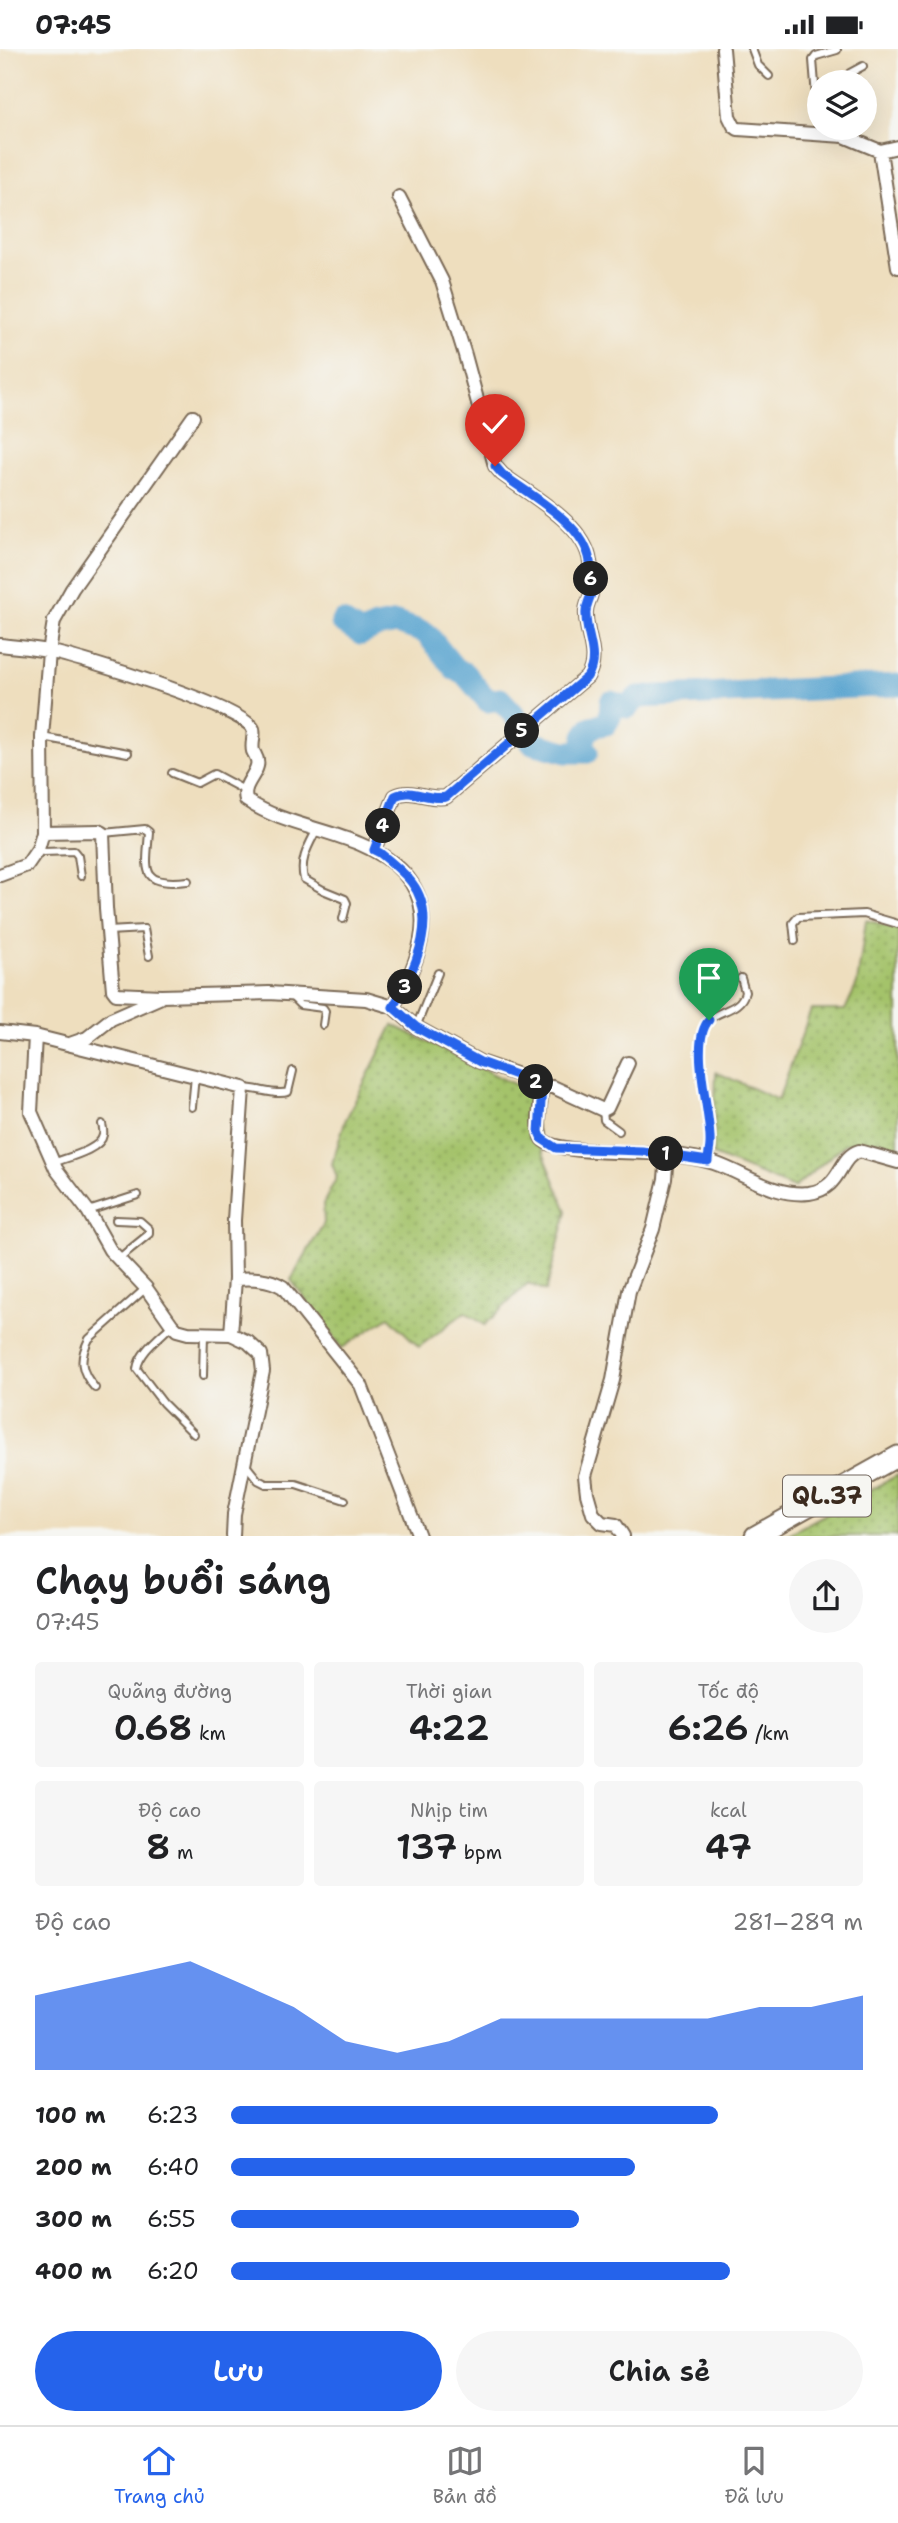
<!DOCTYPE html>
<html lang="vi">
<head>
<meta charset="utf-8">
<style>
  :root { --surface:#fff; --page:#f6f6f6; --text:#202124; --muted:#757577; --line:#e0e0e0; --accent:#2563eb }
  body { margin:0; font-family:"Shantell Sans",sans-serif; background:var(--page); color:var(--text); height:100vh; display:flex; flex-direction:column; font-size:26px; white-space:nowrap }
  * { box-sizing:border-box; margin:0 }
  p { font-size:23px; color:var(--muted) }
  .icon { flex:none; width:38px; height:38px; fill:none; stroke:currentColor; stroke-width:2; stroke-linecap:round; stroke-linejoin:round }
  .map { position:relative; height:1487px; overflow:hidden }
  .drawer { display:flex; flex-direction:column; background:var(--surface); flex:1 }
  .drawer>* { flex:none }
  .tools { position:absolute; left:807px; top:21px; display:grid; gap:14px }
  .tools a { display:grid; place-items:center; width:70px; height:70px; border-radius:50%; background:var(--surface); box-shadow:0 7px 28px #0002; font-size:35px }
  .pin { position:absolute; display:grid; place-items:center; width:60px; height:60px; color:#fff; margin:-72px -30px; border-radius:50% 50% 50% 0; rotate:-45deg; box-shadow:0 0 7px #0007 }
  .pin .icon { rotate:45deg }
  .km { position:absolute; width:35px; height:35px; margin:-18px; border-radius:50%; background:#222; color:#fff; font-size:19px; line-height:35px; text-align:center }
  .round { display:grid; place-items:center; flex:none; width:74px; height:74px; border-radius:37px; background:var(--page) }
  .headline { display:flex; align-items:center; justify-content:space-between; height:119px; padding:0 35px }
  h1 { font-size:38px; font-weight:600; line-height:52px }
  .figures { display:grid; grid-template-columns:repeat(3,1fr); gap:10px; height:119px; padding:7px 35px }
  .figures div { display:grid; align-content:center; border-radius:7px; background:var(--page); text-align:center }
  .figures b { font-size:35px; font-weight:600 }
  .figures small { font-size:19px; font-weight:400 }
  .figures p { font-size:19px }
  .chart { height:196px; padding:14px 35px }
  .chart p { display:flex; justify-content:space-between }
  .chart svg { width:100%; height:126px; margin-top:7px; fill:var(--accent); opacity:.7 }
  .action { display:flex; gap:14px; margin-top:auto; padding:14px 35px }
  .action a { flex:1; height:80px; border-radius:42px; background:var(--accent); color:#fff; font-size:28px; font-weight:600; line-height:80px; text-align:center }
  .action a+a { background:var(--page); color:var(--text) }
  ul { padding:0 35px; list-style:none; font-size:23px }
  li { display:grid; grid-template-columns:112px 84px 1fr; align-items:center; height:52px }
  li i { height:18px; border-radius:9px; background:var(--accent) }
  .status { display:flex; justify-content:space-between; align-items:center; height:49px; padding:0 35px; background:var(--surface); direction:ltr }
  .status svg { height:19px; fill:currentColor }
  .menu { display:flex; justify-content:space-around; align-items:center; height:98px; border-top:2px solid var(--line); background:var(--surface); font-size:19px; color:var(--muted) }
  .menu a { display:grid; justify-items:center; gap:4px }
  .menu .active { color:var(--accent) }
  .map>svg:first-child { display:block }
</style>
</head>
<body>
<div class="status"><b>07:45</b><svg viewBox="0 0 49 12"><path d="M0 12V9h3v3zM5 12V6h3v6zM10 12V3h3v9zM15 12V0h3v12zM26 1h20v11H26zM47 4h2v5h-2z"/></svg></div>
<div class="map">
<svg width="898" height="1487" viewBox="0 0 898 1487">
  <defs>
    <pattern id="grass-dots" width="8" height="8" patternUnits="userSpaceOnUse" patternTransform="scale(1.75)"><rect width="8" height="8" fill="#a4c36b"/><path d="M2 2h.1M6 6h.1" fill="none" stroke="#879f57" stroke-width="1.8" stroke-linecap="round"/></pattern>
  </defs>
  <rect width="100%" height="100%" fill="#f6f6f2"/>
  <filter id="ink" filterUnits="userSpaceOnUse"><feTurbulence type="fractalNoise" baseFrequency=".0143" numOctaves="2"/><feDisplacementMap in="SourceGraphic" scale="14" xChannelSelector="R" yChannelSelector="G"/><feConvolveMatrix kernelMatrix="1 2 1 2 8 2 1 2 1" color-interpolation-filters="sRGB"/></filter>
  <filter id="wash" filterUnits="userSpaceOnUse"><feTurbulence type="fractalNoise" baseFrequency=".00686" numOctaves="4" result="noise"/><feDisplacementMap in="SourceGraphic" scale="28" xChannelSelector="R" yChannelSelector="G"/><feGaussianBlur stdDeviation="1.57" result="paint"/><feColorMatrix in="noise" values="0 0 0 0 0 0 0 0 0 0 0 0 0 0 0 0 0 1.4 0 .05"/><feComposite in="paint" operator="in"/></filter>
  <g filter="url(#wash)">
    <rect width="100%" height="100%" fill="#eedebe"/>
    <path fill="url(#grass-dots)" stroke="#707644" stroke-width="2" d="M 866,871 L 898,880 L 898,1101 L 882,1092 L 845,1095 L 794,1139 L 713,1106 L 716,1023 L 778,1051 L 811,961 L 845,961 L 857,935 Z
      M 393,976 L 532,1044 L 534,1072 L 543,1104 L 567,1162 L 546,1242 L 528,1234 L 485,1276 L 465,1263 L 419,1298 L 389,1268 L 342,1299 L 291,1231 L 324,1174 L 323,1155 L 337,1128 L 332,1115 L 345,1072 Z
      M 898,1426 L 898,1487 L 785,1487 Z"/>
    <g fill="none" stroke-linecap="round" stroke-linejoin="round">
      <path stroke="#57a3cf" stroke-width="23" d="M 342,573 L 361,585 L 376,578 L 397,574 L 426,584 L 455,620 L 464,624 L 488,652 L 500,650 L 513,664 L 532,694 L 566,703 L 587,703 L 583,697 L 585,687 L 591,678 L 606,675 L 610,668 L 611,653 L 628,658 L 638,648 L 898,636"/>
    </g>
  </g>
  <g filter="url(#ink)">
    <g fill="none" stroke-linecap="round" stroke-linejoin="round">
      <g stroke="#7a6956" stroke-width="10">
        <path id="service" d="M 752,0 L 758,16 L 769,27
          M 848,33 L 850,24 L 863,17
          M 819,85 L 813,11 L 816,7 L 837,1
          M 42,688 L 128,704
          M 172,724 L 197,734 L 214,725 L 244,741
          M 317,780 C 309,796 299,811 304,830 L 323,841 L 345,850 L 347,854 L 343,870
          M 103,784 L 145,780 L 149,783 C 146,823 140,837 188,832
          M 38,800 L 43,803 L 74,802 L 78,807 L 81,827
          M 108,882 L 144,880 L 149,907
          M 795,892 L 793,874 L 798,868 L 864,865 L 898,875
          M 291,947 L 300,956 L 323,959 L 325,962 L 323,976
          M 416,978 L 438,924
          M 243,1039 C 258,1039 275,1047 288,1043 L 293,1022
          M 192,1058 L 195,1027
          M 603,1061 L 604,1071 L 619,1082
          M 708,1112 C 715,1070 692,1020 703,980 C 708,960 740,965 745,943 L 741,929
          M 53,1114 C 65,1109 101,1101 103,1086 C 104,1083 103,1079 102,1075
          M 88,1162 L 138,1146
          M 116,1171 L 140,1172 L 149,1180 L 149,1185 L 118,1210
          M 172,1276 C 160,1288 139,1303 137,1320 L 163,1354 L 194,1385
          M 203,1327 L 204,1285
          M 95,1339 C 80,1322 79,1310 89,1290 L 146,1239
          M 246,1416 L 258,1431 L 266,1435 L 296,1435 L 345,1451"/>
      </g>
      <g stroke="#7a6956" stroke-width="16">
        <path id="minor" d="M 723,0 L 729,67 L 734,77 L 738,80 L 844,87 L 880,102 L 898,98
          M 880,102 L 898,218
          M 0,596 C 16,598 32,599 48,602 C 77,608 244,658 253,680 C 255,687 251,695 253,702 C 255,707 259,710 257,717 C 254,729 242,736 246,751 C 279,774 323,779 360,795 C 443,830 432,893 393,958 L 416,978 L 480,1013 L 527,1029 L 542,1038 L 553,1038 L 603,1061 L 607,1059 L 628,1014
          M 43,783 L 99,782 L 103,784 L 106,859 L 113,941 L 116,945 L 161,947 L 269,944 L 366,950 L 393,958
          M 374,801 L 395,747 C 412,738 428,752 446,748 L 587,628 C 600,607 586,588 586,566 C 585,557 589,553 591,545 C 594,537 592,522 590,513 C 585,475 531,447 502,425 L 495,417 L 465,306 L 442,232 L 399,148
          M 0,826 L 27,816 L 38,800 L 43,783 L 42,688 L 49,603 L 54,572 L 72,540 L 193,368
          M 0,983 L 35,987 L 243,1039 L 234,1171 L 235,1230 L 231,1285
          M 35,987 L 31,1063 L 56,1120 L 88,1162 L 110,1201 L 146,1239 L 172,1276 L 177,1281 L 188,1284 L 231,1285 L 248,1293 L 261,1305 L 263,1322 L 234,1465 L 233,1487
          M 70,995 L 87,989 L 111,970 L 159,949
          M 542,1038 C 541,1049 536,1082 542,1090 C 555,1106 644,1102 667,1105 C 683,1107 700,1109 714,1114 C 746,1125 774,1148 809,1144 C 843,1139 837,1109 859,1102 L 898,1113
          M 235,1230 C 253,1229 268,1229 283,1238 L 361,1336 L 419,1487
          M 623,1487 L 616,1476 L 602,1474 L 593,1465 L 587,1444 L 585,1427 L 613,1331 L 629,1242 L 653,1180 L 665,1130 L 667,1105"/>
      </g>
      <g stroke="#7a6956" stroke-width="23">
        <path id="trunk" d="M 755,1487 L 898,1407"/>
      </g>
      <use href="#service" stroke="#fff" stroke-width="6"/>
      <use href="#minor" stroke="#fff" stroke-width="12"/>
      <use href="#trunk" stroke="#fff" stroke-width="19"/>
    </g>
  </g>
  <g fill="none" stroke-linecap="round" stroke-linejoin="round" filter="url(#ink)">
    <g stroke="#fff" stroke-width="14">
      <path id="route" d="M 495,417 L 502,425 C 531,447 585,475 590,513 C 592,522 594,537 591,545 C 589,553 585,557 586,566 C 586,588 600,607 587,628 L 446,748 C 428,752 412,738 395,747 L 374,801 L 380,804 C 391,813 404,823 412,834 C 440,871 413,925 393,958 L 416,978 L 480,1013 L 538,1034 L 542,1038 L 539,1083 L 542,1090 L 556,1099 L 642,1102 L 708,1112 C 708,1106 710,1101 710,1095 C 712,1065 688,994 709,971"/>
    </g>
    <use href="#route" stroke="#2563eb" stroke-width="9"/>
  </g>
  <g text-anchor="middle" dominant-baseline="central" stroke-width="5" stroke-linejoin="round" paint-order="stroke">
    <rect fill="#f6f6f2" stroke="#73675e" stroke-width="2" x="783" y="1426.5" width="88" height="41" rx="5"/>
    <g font-size="24" font-weight="bold" fill="#3b2a1e">
      <text x="827" y="1447">QL.37</text>
    </g>
  </g>
</svg>
<div class="tools">
<a><svg class="icon" aria-label="layers" viewBox="0 0 24 24"><path d="M12 4l9 5-9 5-9-5zM3 14l9 5 9-5"/></svg></a>
</div>
<div class="pin" style="left:709px;top:971px;background:#1e9e55"><svg class="icon" aria-label="arrive" viewBox="0 0 24 24"><path d="M6 21V4h12l-3 4 3 4H6"/></svg></div>
<div class="pin" style="left:495px;top:417px;background:#d93025"><svg class="icon" aria-label="check" viewBox="0 0 24 24"><path d="M5 12l5 5 9-10"/></svg></div>
<b class="km" style="left:666px;top:1105px">1</b>
<b class="km" style="left:536px;top:1033px">2</b>
<b class="km" style="left:405px;top:938px">3</b>
<b class="km" style="left:383px;top:777px">4</b>
<b class="km" style="left:522px;top:682px">5</b>
<b class="km" style="left:591px;top:530px">6</b>
</div>
<section class="drawer">
<div class="headline"><div><h1>Chạy buổi sáng</h1><p>07:45</p></div><a class="round"><svg class="icon" aria-label="share" viewBox="0 0 24 24"><path d="M12 15V3M7 8l5-5 5 5M5 13v7h14v-7"/></svg></a></div>
<div class="figures">
<div><p>Quãng đường</p><b>0.68<small> km</small></b></div>
<div><p>Thời gian</p><b>4:22</b></div>
<div><p>Tốc độ</p><b>6:26<small> /km</small></b></div>
</div>
<div class="figures">
<div><p>Độ cao</p><b>8<small> m</small></b></div>
<div><p>Nhịp tim</p><b>137<small> bpm</small></b></div>
<div><p>kcal</p><b>47</b></div>
</div>
<div class="chart"><p><span>Độ cao</span>281–289 m</p>
<svg viewBox="0 0 160 44" preserveAspectRatio="none"><path d="M0 44V18L10 14L20 10L30 6L40 14L50 22L60 34L70 38L80 34L90 26L100 26L110 26L120 26L130 26L140 22L150 22L160 18V44z"/></svg>
</div>
<ul>
<li><b>100 m</b>6:23<i style="width:77%"></i></li>
<li><b>200 m</b>6:40<i style="width:64%"></i></li>
<li><b>300 m</b>6:55<i style="width:55%"></i></li>
<li><b>400 m</b>6:20<i style="width:79%"></i></li>
</ul>
<div class="action"><a>Lưu</a><a>Chia sẻ</a></div>
</section>
<nav class="menu">
<a class="active"><svg class="icon" aria-label="home" viewBox="0 0 24 24"><path d="M3 11l9-7 9 7M6 9v11h12V9"/></svg>Trang chủ</a>
<a><svg class="icon" aria-label="map" viewBox="0 0 24 24"><path d="M3 6l6-2 6 2 6-2v14l-6 2-6-2-6 2zM9 4v14M15 6v14"/></svg>Bản đồ</a>
<a><svg class="icon" aria-label="saved" viewBox="0 0 24 24"><path d="M7 4h10v16l-5-4-5 4z"/></svg>Đã lưu</a>
</nav>
</body>
</html>
